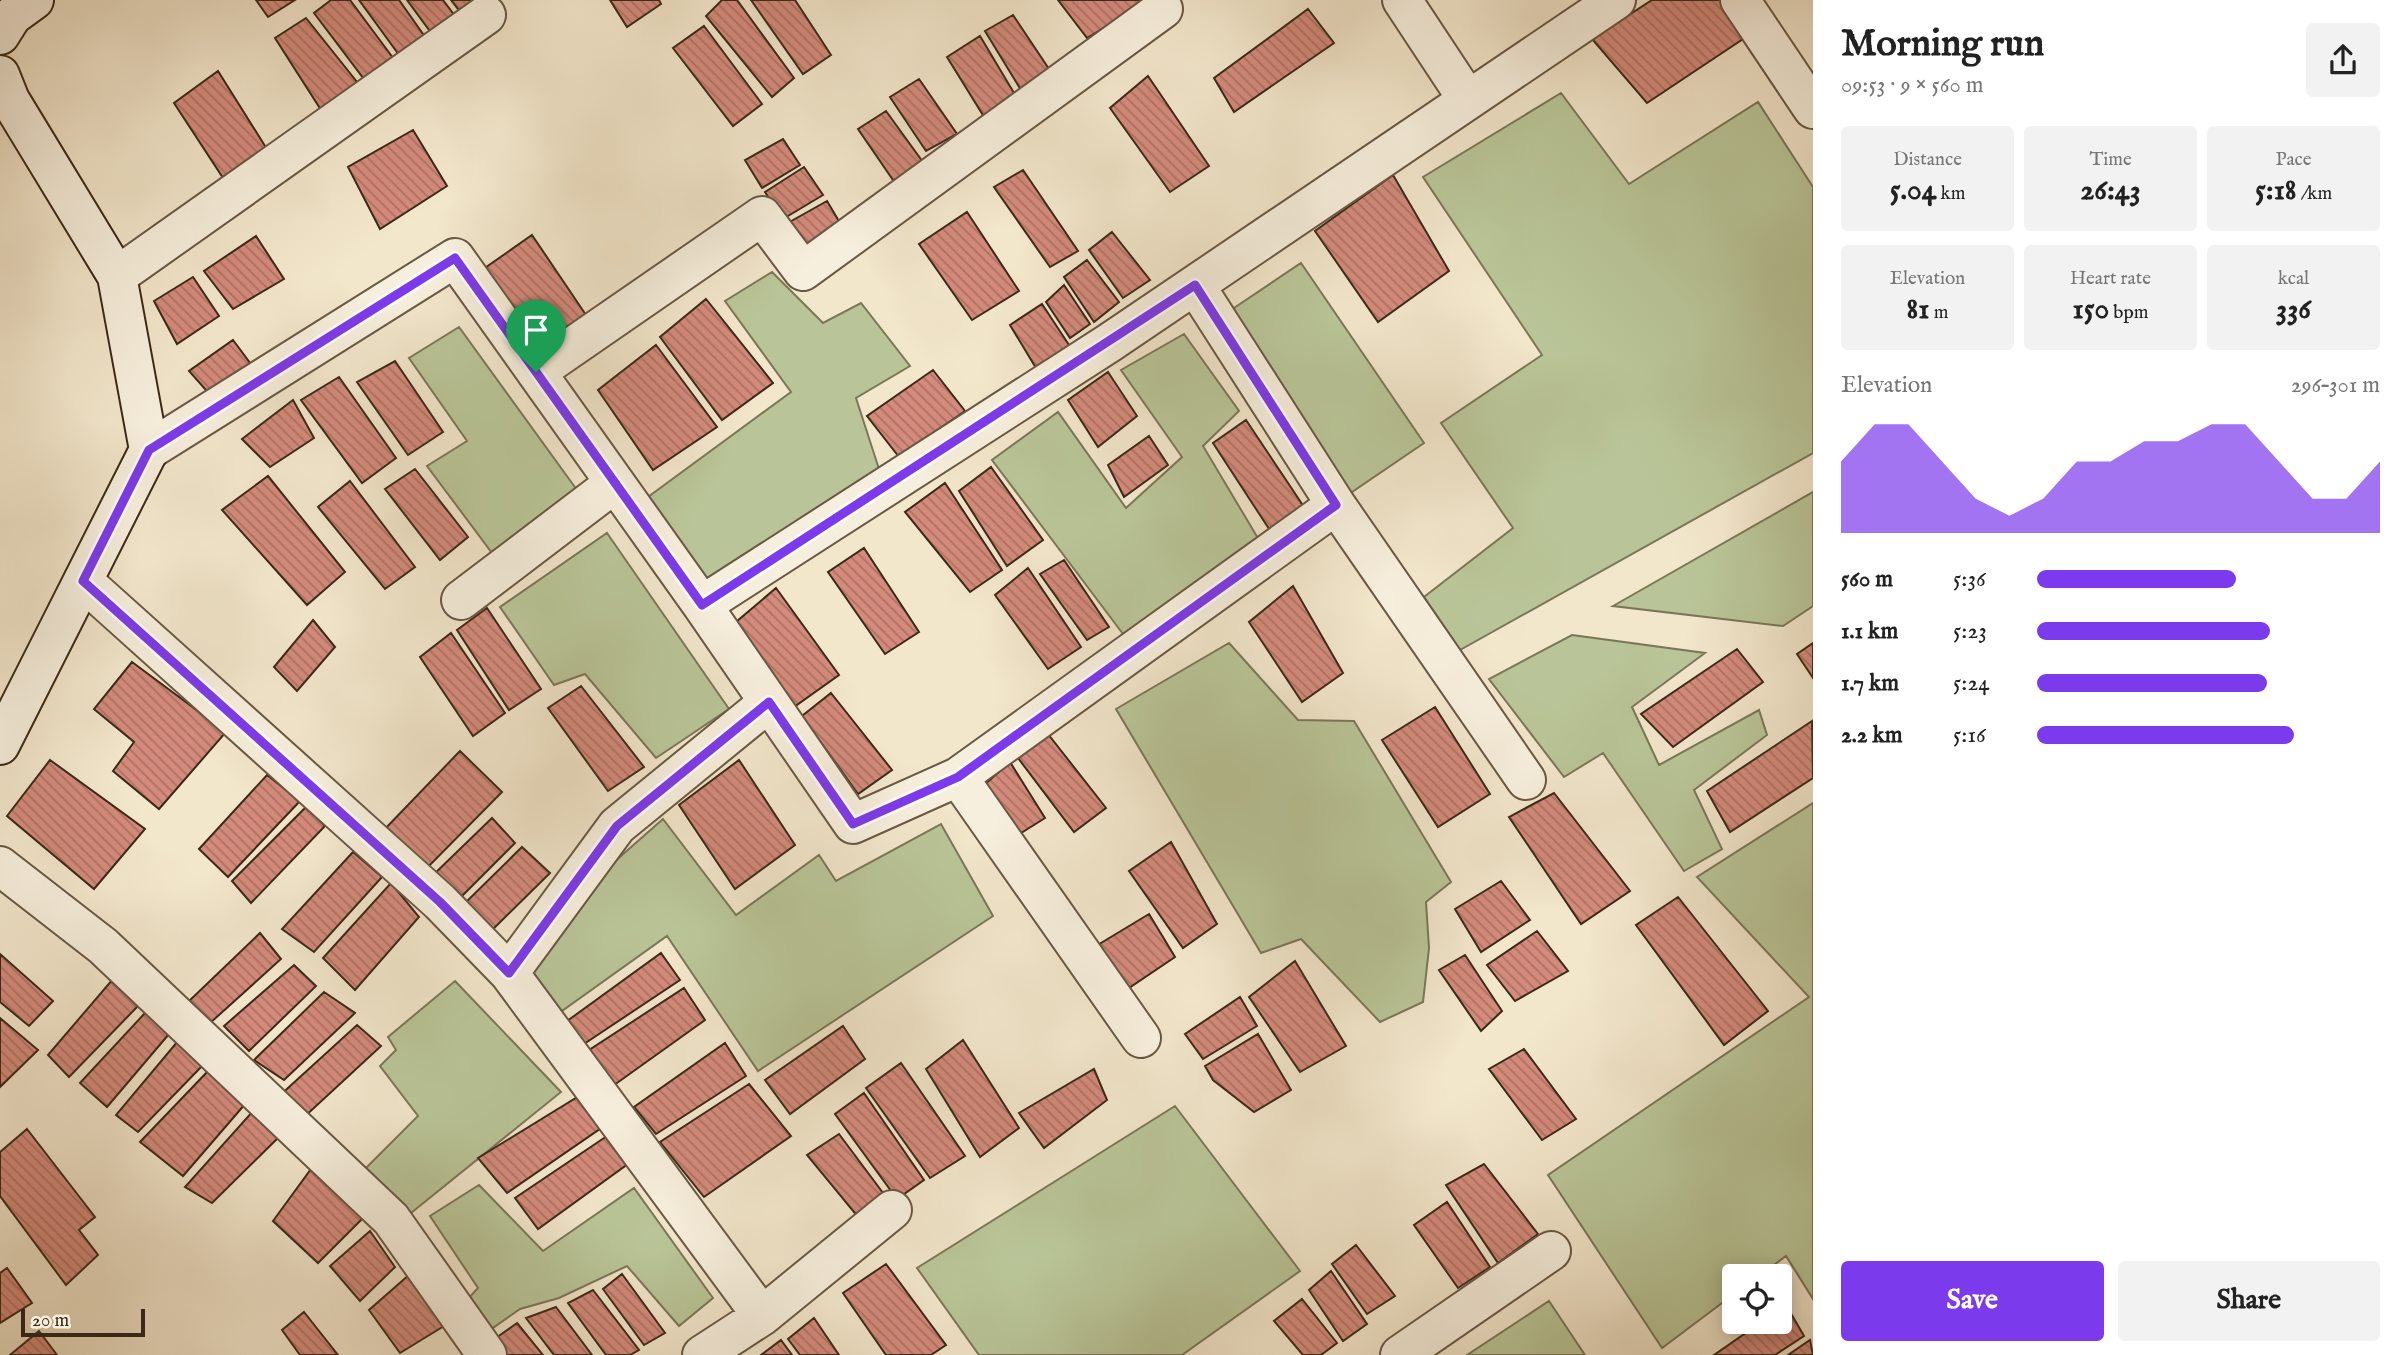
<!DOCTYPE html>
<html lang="en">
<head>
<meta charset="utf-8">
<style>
  :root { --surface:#fff; --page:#f2f2f2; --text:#222; --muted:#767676; --accent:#7c3aed }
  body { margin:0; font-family:"IM FELL English",serif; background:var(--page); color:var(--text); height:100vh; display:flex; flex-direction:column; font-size:26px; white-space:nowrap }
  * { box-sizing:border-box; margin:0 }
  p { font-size:23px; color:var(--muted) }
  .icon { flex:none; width:38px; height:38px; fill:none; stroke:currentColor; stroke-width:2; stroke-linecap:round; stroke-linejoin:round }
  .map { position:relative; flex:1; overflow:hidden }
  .side { display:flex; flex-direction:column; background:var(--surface); width:595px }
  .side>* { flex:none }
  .buttons { position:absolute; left:1722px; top:1264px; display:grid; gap:14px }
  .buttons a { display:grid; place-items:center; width:70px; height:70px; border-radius:7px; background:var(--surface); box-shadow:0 4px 18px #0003; font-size:35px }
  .scale { position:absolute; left:21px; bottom:18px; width:124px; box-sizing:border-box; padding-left:7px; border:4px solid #3b2917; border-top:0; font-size:19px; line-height:24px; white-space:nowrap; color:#3b2917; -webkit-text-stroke:5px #f7efdd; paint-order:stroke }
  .pin { position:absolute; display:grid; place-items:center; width:60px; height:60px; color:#fff; margin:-72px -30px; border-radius:50% 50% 50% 0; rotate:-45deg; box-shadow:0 0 7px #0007 }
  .pin .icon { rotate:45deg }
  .round { display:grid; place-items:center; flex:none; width:74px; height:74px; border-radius:7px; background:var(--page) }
  .summary { display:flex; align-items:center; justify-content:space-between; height:119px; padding:0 28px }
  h1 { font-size:38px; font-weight:800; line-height:52px }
  .stats { display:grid; grid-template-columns:repeat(3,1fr); gap:10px; height:119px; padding:7px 28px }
  .stats div { display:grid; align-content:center; border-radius:7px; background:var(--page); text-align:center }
  .stats b { font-size:30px; font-weight:800 }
  .stats small { font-size:19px; font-weight:400 }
  .stats p { font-size:19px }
  .chart { height:196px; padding:14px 28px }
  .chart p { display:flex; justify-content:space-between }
  .chart svg { width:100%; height:126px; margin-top:7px; fill:var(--accent); opacity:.7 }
  .cta { display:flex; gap:14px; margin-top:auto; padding:14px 28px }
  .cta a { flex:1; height:80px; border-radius:7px; background:var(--accent); color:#fff; font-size:28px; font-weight:800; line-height:80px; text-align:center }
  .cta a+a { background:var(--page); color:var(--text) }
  ul { padding:0 28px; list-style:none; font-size:23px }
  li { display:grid; grid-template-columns:112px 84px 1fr; align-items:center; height:52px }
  li i { height:18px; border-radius:9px; background:var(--accent) }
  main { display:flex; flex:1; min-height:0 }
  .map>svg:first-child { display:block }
</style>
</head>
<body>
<main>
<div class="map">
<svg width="1813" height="1355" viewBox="0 0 1813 1355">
  <defs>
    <pattern id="building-back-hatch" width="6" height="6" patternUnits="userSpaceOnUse" patternTransform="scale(1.75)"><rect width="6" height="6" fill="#d48a7c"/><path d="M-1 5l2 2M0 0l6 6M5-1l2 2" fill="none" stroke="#ad7165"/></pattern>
  </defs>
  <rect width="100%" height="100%" fill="#f2e6cb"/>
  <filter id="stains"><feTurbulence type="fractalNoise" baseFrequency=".00286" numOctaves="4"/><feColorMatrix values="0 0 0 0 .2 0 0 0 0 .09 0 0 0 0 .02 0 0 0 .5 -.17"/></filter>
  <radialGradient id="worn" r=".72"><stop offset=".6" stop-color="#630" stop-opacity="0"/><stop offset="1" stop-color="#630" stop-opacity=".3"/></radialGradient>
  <path fill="#b9c598" stroke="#7a7758" stroke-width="2" d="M 1561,93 L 1629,184 L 1758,102 L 1813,187 L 1813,453 L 1460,650 L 1424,597 L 1513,528 L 1441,423 L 1542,355 L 1423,177 Z
    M 1301,263 L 1424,443 L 1349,494 L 1228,312 Z
    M 772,272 L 823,323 L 861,303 L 910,366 L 856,398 L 879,469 L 710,586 L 648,497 L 791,392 L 725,301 Z
    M 459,327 L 577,490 L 492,553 L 427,466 L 467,441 L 409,358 Z
    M 1184,334 L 1239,411 L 1203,446 L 1262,545 L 1126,638 L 992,460 L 1058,412 L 1126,508 L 1182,457 L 1121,370 Z
    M 1813,492 L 1813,606 L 1783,626 L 1613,606 Z
    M 607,533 L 729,709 L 656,758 L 585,674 L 554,685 L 500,607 Z
    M 1572,635 L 1705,653 L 1632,707 L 1659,765 L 1759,710 L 1767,735 L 1694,790 L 1722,849 L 1684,871 L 1603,753 L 1564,777 L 1489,679 Z
    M 1229,643 L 1298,720 L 1354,721 L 1451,882 L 1426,902 L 1429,948 L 1423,1002 L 1380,1022 L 1301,939 L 1261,953 L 1116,709 Z
    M 1813,803 L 1813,1299 L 1786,1256 L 1759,1276 L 1734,1276 L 1734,1294 L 1662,1348 L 1548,1175 L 1809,997 L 1697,877 Z
    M 663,819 L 736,915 L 819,855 L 836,881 L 941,824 L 993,916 L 758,1071 L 667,936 L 559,1013 L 527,970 L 613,863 Z
    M 455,981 L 561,1092 L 411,1213 L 363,1171 L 418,1116 L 380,1066 L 396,1050 L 388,1037 Z
    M 1175,1106 L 1300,1271 L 1182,1355 L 979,1355 L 917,1268 Z
    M 479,1185 L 543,1251 L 634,1188 L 713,1298 L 679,1326 L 627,1266 L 559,1298 L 520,1309 L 487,1332 L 465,1302 L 478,1288 L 430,1216 Z
    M 1549,1301 L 1585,1355 L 1467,1355 Z"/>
  <path fill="url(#building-back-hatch)" stroke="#3b2917" stroke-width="2" d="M 256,0 L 295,0 L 268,17 Z
    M 331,0 L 350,0 L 396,62 L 367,83 L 314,13 Z
    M 359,0 L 399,0 L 430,44 L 402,59 Z
    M 407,0 L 443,0 L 458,20 L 435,38 Z
    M 451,0 L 487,0 L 465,18 Z
    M 610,0 L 659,0 L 661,4 L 627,27 Z
    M 722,0 L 737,0 L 794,78 L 772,97 L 706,16 Z
    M 751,0 L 795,0 L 831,55 L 803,74 Z
    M 1058,0 L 1150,0 L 1087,38 Z
    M 1652,0 L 1723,0 L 1749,35 L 1647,103 L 1592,39 Z
    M 1308,9 L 1334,43 L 1234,112 L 1214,78 Z
    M 1013,15 L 1053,75 L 1024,95 L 985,31 Z
    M 306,18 L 361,87 L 323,113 L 275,38 Z
    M 704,26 L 762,104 L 733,126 L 673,48 Z
    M 980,36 L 1017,98 L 986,120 L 947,57 Z
    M 218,71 L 270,154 L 227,184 L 174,103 Z
    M 1148,76 L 1209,166 L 1170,192 L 1110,108 Z
    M 919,79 L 957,134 L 926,151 L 890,97 Z
    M 886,111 L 925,165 L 895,183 L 858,129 Z
    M 413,130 L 447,186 L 380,229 L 348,167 Z
    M 783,139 L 800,165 L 762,188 L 745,160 Z
    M 804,167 L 823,195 L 783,219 L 765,192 Z
    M 1023,170 L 1078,251 L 1050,267 L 994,187 Z
    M 1393,175 L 1449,271 L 1378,322 L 1315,231 Z
    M 827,201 L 843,228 L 806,254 L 786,224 Z
    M 967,212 L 1019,291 L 972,320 L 919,244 Z
    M 1112,232 L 1150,280 L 1123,298 L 1089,250 Z
    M 532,235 L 588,318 L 540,352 L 482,270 Z
    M 256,236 L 284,279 L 233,309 L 204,271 Z
    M 1087,260 L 1119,302 L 1094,322 L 1064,277 Z
    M 193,277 L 219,316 L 177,344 L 154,301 Z
    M 1064,285 L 1090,324 L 1070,338 L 1046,302 Z
    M 706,299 L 773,383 L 722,420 L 660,337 Z
    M 1042,304 L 1071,348 L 1039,373 L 1010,325 Z
    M 233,340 L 256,371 L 213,398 L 189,371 Z
    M 656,345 L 717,427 L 653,470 L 598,390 Z
    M 395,361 L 443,432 L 408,455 L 357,382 Z
    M 933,370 L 965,411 L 899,457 L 867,416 Z
    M 1108,372 L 1137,416 L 1098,447 L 1068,400 Z
    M 339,377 L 396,458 L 362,483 L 301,400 Z
    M 293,400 L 314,438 L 270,467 L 242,439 Z
    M 1246,420 L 1308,513 L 1273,535 L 1213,443 Z
    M 1149,436 L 1168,465 L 1124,497 L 1108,465 Z
    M 991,467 L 1043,540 L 1007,566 L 959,491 Z
    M 415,469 L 468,537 L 440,560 L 385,489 Z
    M 268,476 L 345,572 L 307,605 L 222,510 Z
    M 350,481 L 415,567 L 385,589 L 318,507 Z
    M 945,483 L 1002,570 L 970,592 L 905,512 Z
    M 864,548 L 919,632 L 885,654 L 828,572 Z
    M 1064,560 L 1109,627 L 1087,640 L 1040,574 Z
    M 1028,568 L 1081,647 L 1048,669 L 995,595 Z
    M 1293,586 L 1343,673 L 1302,702 L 1249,622 Z
    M 776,588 L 839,675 L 794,707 L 736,622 Z
    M 487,608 L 541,689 L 509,710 L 457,630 Z
    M 313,620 L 335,647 L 297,691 L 274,667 Z
    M 451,633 L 505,713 L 473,736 L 420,657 Z
    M 1813,643 L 1813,678 L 1797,654 Z
    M 1737,649 L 1763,682 L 1673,747 L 1641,714 Z
    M 132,662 L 226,732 L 159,809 L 113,771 L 134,742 L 94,709 Z
    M 581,686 L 644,767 L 608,791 L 548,708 Z
    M 831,693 L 892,770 L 858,794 L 802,716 Z
    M 1435,707 L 1490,794 L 1438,827 L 1382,740 Z
    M 1812,721 L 1813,778 L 1730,832 L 1707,791 Z
    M 1048,734 L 1106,808 L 1074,832 L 1018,758 Z
    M 460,751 L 502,792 L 427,868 L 383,831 Z
    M 50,760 L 145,829 L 94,889 L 7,816 Z
    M 739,760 L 795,845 L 735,889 L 679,805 Z
    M 1010,762 L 1045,818 L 1018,835 L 983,786 Z
    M 267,775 L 300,801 L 228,877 L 199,849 Z
    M 1554,793 L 1630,891 L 1581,924 L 1509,817 Z
    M 306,807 L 325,826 L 251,903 L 232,881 Z
    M 492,818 L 515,843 L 454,904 L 429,879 Z
    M 1171,842 L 1217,924 L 1183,948 L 1129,871 Z
    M 522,847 L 550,873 L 487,935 L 459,909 Z
    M 353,852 L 382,877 L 314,952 L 282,929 Z
    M 1501,881 L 1530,920 L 1481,952 L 1455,909 Z
    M 391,883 L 419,917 L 355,990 L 323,958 Z
    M 1678,897 L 1768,1011 L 1724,1045 L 1636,925 Z
    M 1149,914 L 1175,957 L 1123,992 L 1096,946 Z
    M 1537,931 L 1568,971 L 1515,1001 L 1487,965 Z
    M 260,933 L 281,959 L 209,1024 L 187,1003 Z
    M 661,953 L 680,980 L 581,1046 L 563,1024 Z
    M 0,954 L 53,1001 L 29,1026 L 0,1002 Z
    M 1465,955 L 1502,1011 L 1481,1031 L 1439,970 Z
    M 1295,961 L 1346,1046 L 1300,1072 L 1249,997 Z
    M 294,965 L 316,986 L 249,1051 L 224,1026 Z
    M 113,979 L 138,1006 L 69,1077 L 48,1055 Z
    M 684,988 L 705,1020 L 610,1088 L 583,1054 Z
    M 324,992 L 355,1013 L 284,1080 L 254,1060 Z
    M 1240,997 L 1257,1026 L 1203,1059 L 1185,1034 Z
    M 145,1013 L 169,1034 L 107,1107 L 80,1083 Z
    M 0,1018 L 38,1050 L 0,1087 Z
    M 357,1025 L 381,1046 L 301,1120 L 277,1098 Z
    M 843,1026 L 865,1059 L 790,1114 L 765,1080 Z
    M 1258,1034 L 1291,1090 L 1254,1112 L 1213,1080 L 1205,1066 Z
    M 963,1040 L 1019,1128 L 980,1157 L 926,1069 Z
    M 178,1041 L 204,1064 L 138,1132 L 116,1115 Z
    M 725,1043 L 746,1076 L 656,1134 L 634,1107 Z
    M 1524,1049 L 1576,1119 L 1542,1140 L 1489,1069 Z
    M 901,1063 L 965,1156 L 930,1178 L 866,1088 Z
    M 210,1069 L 246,1103 L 183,1176 L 140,1142 Z
    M 1094,1069 L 1107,1100 L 1044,1148 L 1019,1113 Z
    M 749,1084 L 791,1136 L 704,1197 L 660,1142 Z
    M 864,1093 L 924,1180 L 897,1199 L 835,1114 Z
    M 579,1096 L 607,1124 L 507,1193 L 478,1158 Z
    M 253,1111 L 282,1134 L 212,1203 L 185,1187 Z
    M 27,1129 L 95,1217 L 79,1230 L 98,1255 L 66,1285 L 0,1196 L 0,1152 Z
    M 610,1134 L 632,1161 L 538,1229 L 515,1198 Z
    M 839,1134 L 886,1197 L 858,1217 L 807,1155 Z
    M 1484,1164 L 1538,1234 L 1498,1263 L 1446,1185 Z
    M 311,1169 L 365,1216 L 318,1263 L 273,1221 Z
    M 1447,1202 L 1490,1267 L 1458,1288 L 1414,1225 Z
    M 370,1231 L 395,1267 L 360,1301 L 330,1266 Z
    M 1356,1245 L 1395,1296 L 1367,1314 L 1332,1264 Z
    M 886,1264 L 946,1345 L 931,1355 L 886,1355 L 843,1293 Z
    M 7,1268 L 32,1303 L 0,1323 L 0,1273 Z
    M 1331,1271 L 1367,1324 L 1343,1341 L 1309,1290 Z
    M 410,1274 L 444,1326 L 400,1353 L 369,1310 Z
    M 622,1274 L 665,1333 L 644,1345 L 603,1289 Z
    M 593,1290 L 639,1350 L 630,1355 L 606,1355 L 568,1303 Z
    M 1302,1299 L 1337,1343 L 1321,1355 L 1303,1355 L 1274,1321 Z
    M 1786,1305 L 1804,1336 L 1775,1355 L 1714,1355 L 1763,1321 L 1780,1321 L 1780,1310 Z
    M 556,1307 L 592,1355 L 554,1355 L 526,1318 Z
    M 304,1312 L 338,1355 L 300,1355 L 282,1330 Z
    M 814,1318 L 839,1355 L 800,1355 L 788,1339 Z
    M 517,1323 L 543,1355 L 498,1355 L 489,1343 Z
    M 39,1331 L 57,1355 L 10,1355 Z
    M 781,1340 L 792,1355 L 761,1355 Z
    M 1810,1340 L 1813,1355 L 1788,1355 Z"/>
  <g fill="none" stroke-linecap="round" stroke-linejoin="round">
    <g stroke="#695844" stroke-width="42">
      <path id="minor" d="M 1402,0 L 1468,100
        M 1740,0 L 1813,109
        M 117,276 L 486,15
        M 1195,285 L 1336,505 L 1526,780
        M 536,372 L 762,216 L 803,271 L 1163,9
        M 149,450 L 455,258 L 702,605 L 853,824 L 958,777 L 1336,505
        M 83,581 L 440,902 L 509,973 L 762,1316
        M 461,600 L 615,483
        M 702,605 L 1109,343 L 1616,0
        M 958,777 L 1141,1038
        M 0,866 L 103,946 L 391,1219 L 487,1355
        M 509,973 L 617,826 L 769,702
        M 702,1355 L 762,1316 L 892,1210
        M 1400,1355 L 1551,1251"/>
    </g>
    <g stroke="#3b2917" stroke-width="42">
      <path id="secondary" d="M 0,35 L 12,16 L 34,0
        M 0,75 L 10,100 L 117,276 L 149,450 L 0,745"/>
    </g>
    <use href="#minor" stroke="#f7efdd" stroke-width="38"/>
    <use href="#secondary" stroke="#f7efdd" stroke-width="38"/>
  </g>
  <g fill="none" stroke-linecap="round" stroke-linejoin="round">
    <g stroke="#fff" stroke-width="14">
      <path id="route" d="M 455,258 L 702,605 L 1195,285 L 1336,505 L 958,777 L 853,824 L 769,702 L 617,826 L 509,973 L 440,902 L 83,581 L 149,450 Z"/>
    </g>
    <use href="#route" stroke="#7c3aed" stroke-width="9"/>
  </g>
  <rect width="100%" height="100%" filter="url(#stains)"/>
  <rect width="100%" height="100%" fill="url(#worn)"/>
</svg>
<div class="buttons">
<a><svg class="icon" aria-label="locate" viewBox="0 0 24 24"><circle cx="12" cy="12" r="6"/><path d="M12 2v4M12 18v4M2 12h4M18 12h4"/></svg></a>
</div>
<div class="scale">20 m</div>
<div class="pin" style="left:536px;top:372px;background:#1e9e55"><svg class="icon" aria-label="arrive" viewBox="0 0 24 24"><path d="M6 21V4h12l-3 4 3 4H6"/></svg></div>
</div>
<section class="side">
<div class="summary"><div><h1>Morning run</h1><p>09:53 · 9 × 560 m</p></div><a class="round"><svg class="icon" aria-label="share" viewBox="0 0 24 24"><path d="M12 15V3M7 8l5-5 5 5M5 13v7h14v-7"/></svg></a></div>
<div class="stats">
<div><p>Distance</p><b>5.04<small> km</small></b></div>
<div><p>Time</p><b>26:43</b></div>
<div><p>Pace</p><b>5:18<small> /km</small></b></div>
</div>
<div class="stats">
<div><p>Elevation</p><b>81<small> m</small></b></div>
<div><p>Heart rate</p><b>150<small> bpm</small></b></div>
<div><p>kcal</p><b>336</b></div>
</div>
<div class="chart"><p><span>Elevation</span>296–301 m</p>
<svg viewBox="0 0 160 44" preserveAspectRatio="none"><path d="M0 44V19L10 6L20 6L30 19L40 32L50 38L60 32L70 19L80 19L90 12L100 12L110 6L120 6L130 19L140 32L150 32L160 19V44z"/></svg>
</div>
<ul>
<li><b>560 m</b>5:36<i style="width:58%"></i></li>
<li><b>1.1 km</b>5:23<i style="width:68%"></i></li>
<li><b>1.7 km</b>5:24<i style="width:67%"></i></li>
<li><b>2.2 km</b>5:16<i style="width:75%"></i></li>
</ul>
<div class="cta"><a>Save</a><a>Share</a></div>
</section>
</main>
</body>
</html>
